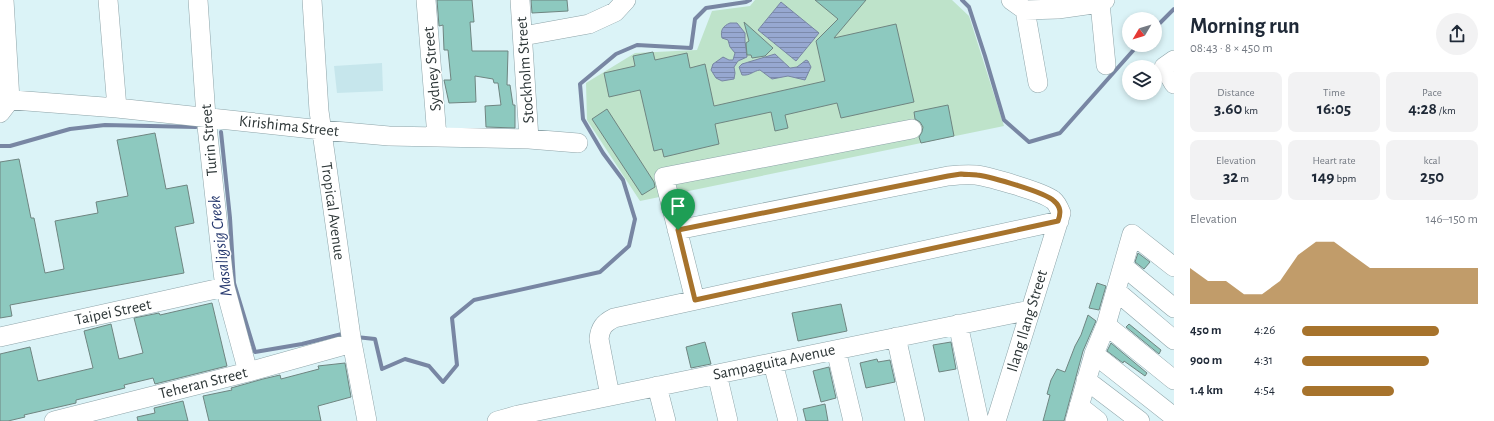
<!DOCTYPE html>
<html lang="en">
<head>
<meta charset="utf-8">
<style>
  :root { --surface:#fff; --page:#f2f2f3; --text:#1f2937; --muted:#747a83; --accent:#a7732c }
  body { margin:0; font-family:"Alegreya Sans",sans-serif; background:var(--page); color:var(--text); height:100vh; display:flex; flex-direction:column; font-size:15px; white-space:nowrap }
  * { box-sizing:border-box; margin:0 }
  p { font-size:13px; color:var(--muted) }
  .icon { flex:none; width:22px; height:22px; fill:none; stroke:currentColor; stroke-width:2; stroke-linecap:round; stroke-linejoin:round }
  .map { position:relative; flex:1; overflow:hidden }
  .side { display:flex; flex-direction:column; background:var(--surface); width:320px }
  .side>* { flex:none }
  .needle { width:26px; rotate:232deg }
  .tools { position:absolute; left:1122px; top:12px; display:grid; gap:8px }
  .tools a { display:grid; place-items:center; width:40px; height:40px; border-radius:50%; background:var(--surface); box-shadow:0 2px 6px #0003; font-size:20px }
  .pin { position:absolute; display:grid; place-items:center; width:34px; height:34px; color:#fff; margin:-41px -17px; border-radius:50% 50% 50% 0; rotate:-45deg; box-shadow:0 0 4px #0007 }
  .pin .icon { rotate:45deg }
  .round { display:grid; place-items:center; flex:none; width:42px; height:42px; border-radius:21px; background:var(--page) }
  .overview { display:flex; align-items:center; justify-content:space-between; height:68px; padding:0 16px }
  h1 { font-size:22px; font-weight:700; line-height:30px }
  .figures { display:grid; grid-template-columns:repeat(3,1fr); gap:6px; height:68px; padding:4px 16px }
  .figures div { display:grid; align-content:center; border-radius:8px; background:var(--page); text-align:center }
  .figures b { font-size:17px; font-weight:700 }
  .figures small { font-size:11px; font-weight:400 }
  .figures p { font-size:11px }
  .chart { height:112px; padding:8px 16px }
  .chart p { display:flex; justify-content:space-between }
  .chart svg { width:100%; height:72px; margin-top:4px; fill:var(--accent); opacity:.7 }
  ul { padding:0 16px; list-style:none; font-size:13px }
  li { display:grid; grid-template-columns:64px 48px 1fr; align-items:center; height:30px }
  li i { height:10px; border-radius:5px; background:var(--accent) }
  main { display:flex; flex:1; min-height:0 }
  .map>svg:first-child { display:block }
</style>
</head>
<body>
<main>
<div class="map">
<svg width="1174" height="421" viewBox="0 0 1174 421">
  <defs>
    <pattern id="water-rules" width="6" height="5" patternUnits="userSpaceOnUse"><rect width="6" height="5" fill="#97a8d1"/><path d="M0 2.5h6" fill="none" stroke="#7c8aab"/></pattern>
  </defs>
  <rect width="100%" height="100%" fill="#dbf3f7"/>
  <path fill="#c6e6ec" d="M 382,63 L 383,91 L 337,93 L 334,66 Z"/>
  <path fill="#bee3ca" d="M 755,0 L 952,0 L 969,16 L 1004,126 L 640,201 L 587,120 L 586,83 L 635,53 L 697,50 L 712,11 L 750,6 Z"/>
  <path fill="url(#water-rules)" stroke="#7886a3" d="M 781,2 L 819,33 L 796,61 L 758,30 Z
    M 730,23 L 737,23 L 745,33 L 745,41 L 747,57 L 738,61 L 734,67 L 735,73 L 734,79 L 722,81 L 716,78 L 711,70 L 713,64 L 723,57 L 729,60 L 733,60 L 735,53 L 730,47 L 728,40 L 722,38 C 720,30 723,26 730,23 Z
    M 775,54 L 790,68 L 797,67 L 806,60 L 808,61 L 811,67 L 805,80 L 788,76 L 772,79 L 760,70 C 753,71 750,76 742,75 L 739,67 L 742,64 Z"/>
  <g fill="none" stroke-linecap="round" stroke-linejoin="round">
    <path stroke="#7886a3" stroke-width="4" d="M 962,0 L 969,7 L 985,56 L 1004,120 L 1029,142 L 1060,133 L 1138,45
      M 1155,28 L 1174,9
      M 221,132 L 230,218 L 234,283 L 255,352 L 302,344 L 346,333
      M 0,146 L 10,146 L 70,129 L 105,125 L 196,127
      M 356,337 L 375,339 L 382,369 L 405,359 L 429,366 L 443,382 L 457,365 L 452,318 L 474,300 L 600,272 L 629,246 L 635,219 L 623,180 L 603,153 L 583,119 L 580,84 L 616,54 L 637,45 L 691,48 L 695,19 L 706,8 L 746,2 L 750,0"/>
  </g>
  <path fill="#8dc9bf" stroke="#6f8581" d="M 437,0 L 472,0 L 474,22 L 470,22 L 472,51 L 508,51 L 507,85 L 510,85 L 513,105 L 515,105 L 515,128 L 486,127 L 485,106 L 501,105 L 498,83 L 494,83 L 493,79 L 475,76 L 476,102 L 449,103 L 444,80 L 451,80 L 448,50 L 444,50 L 443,25 L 439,26 Z
    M 531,0 L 567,0 L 568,11 L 532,13 Z
    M 815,0 L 866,0 L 834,38 L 896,24 L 914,102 L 841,118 L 837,103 L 785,115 L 788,128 L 775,131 L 771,112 L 715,124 L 719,144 L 664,157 L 662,149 L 654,151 L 640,90 L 609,97 L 604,73 L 635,66 L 633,56 L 653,52 L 655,60 L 687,53 L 690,68 L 705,64 L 714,106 L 825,81 L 816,41 L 838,19 Z
    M 744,22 L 773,48 L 765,56 L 752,58 L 751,55 L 747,55 L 746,43 L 749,41 Z
    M 948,105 L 954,136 L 921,143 L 919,137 L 922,132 L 923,127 L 920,122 L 915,119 L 914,112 Z
    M 607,109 L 654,182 L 655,187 L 642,195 L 592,119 Z
    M 155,133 L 166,189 L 187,185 L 194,223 L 175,227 L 184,273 L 10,305 L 12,316 L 0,318 L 0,162 L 19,159 L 31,218 L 34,218 L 45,273 L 64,269 L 55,221 L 98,213 L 96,202 L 128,196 L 117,140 Z
    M 1138,253 L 1150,262 L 1144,269 L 1135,262 Z
    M 1097,283 L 1106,286 L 1099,310 L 1089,308 Z
    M 212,303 L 227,366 L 155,384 L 153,378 L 124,385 L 125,388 L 76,400 L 76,403 L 24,415 L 25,417 L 8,421 L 0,421 L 0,354 L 30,347 L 38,381 L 93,368 L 84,331 L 111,324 L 119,359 L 143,353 L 134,318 L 159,313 L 160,315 Z
    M 841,304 L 847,331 L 798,341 L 792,313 Z
    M 1088,315 L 1096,321 L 1083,351 L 1064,421 L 1043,421 L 1050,395 L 1047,394 L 1051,380 L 1057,369 L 1065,372 L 1075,346 L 1081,335 Z
    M 1129,324 L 1161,350 L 1159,354 L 1126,327 Z
    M 705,342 L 711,364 L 691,368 L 686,347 Z
    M 951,342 L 956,369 L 939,372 L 933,345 Z
    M 1111,343 L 1147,373 L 1145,376 L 1124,361 L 1123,363 L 1107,351 Z
    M 877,359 L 878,362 L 890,360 L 895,382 L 866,388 L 860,363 Z
    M 345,363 L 351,397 L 318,406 L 321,421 L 209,421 L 203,396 L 232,390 L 231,388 L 263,379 L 280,375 L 281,379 L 319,369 L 318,366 Z
    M 829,367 L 836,398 L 821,402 L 813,371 Z
    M 183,401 L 188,421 L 138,421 L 137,417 L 155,413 L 154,408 Z
    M 825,404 L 828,421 L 806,421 L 803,409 Z"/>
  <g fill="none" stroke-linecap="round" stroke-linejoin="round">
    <g stroke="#8ea4a9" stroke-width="20">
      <path id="minor" d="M 108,0 L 117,108
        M 198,0 L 206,117 L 223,272 L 225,287 L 248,372
        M 312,0 L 319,111 L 351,337 L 367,421
        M 426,0 L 437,137
        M 520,0 L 529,139
        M 1011,0 L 1025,10 L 1058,9 L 1100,3 L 1105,0
        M 1100,3 L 1106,65
        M 1025,10 L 1038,83
        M 523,36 L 589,24 L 615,12 L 626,0
        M 1174,60 L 1164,67 L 1174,84
        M 0,99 L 117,108 L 322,130 L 389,136 L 529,139 L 578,143
        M 0,113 L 10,100 L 4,0
        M 677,230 L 948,176 C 957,175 967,174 976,175 C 990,177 1043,192 1053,200 C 1057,203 1059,208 1061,213 L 996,421
        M 1123,266 L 1174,308
        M 1116,291 L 1174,340
        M 695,300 L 664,177 L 912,129
        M 958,324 L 979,421
        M 1106,325 L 1174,380
        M 0,337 L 225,287
        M 896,337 L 915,421
        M 836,350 L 853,421
        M 1094,354 L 1174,417
        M 773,363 L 788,421
        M 717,374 L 728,421
        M 1086,380 L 1140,421
        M 657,386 L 666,421
        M 610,396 L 599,339 C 600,328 604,323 614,318 L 1059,221
        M 1079,406 L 1098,421
        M 54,421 L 248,372 L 352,343
        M 497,421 L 518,415 L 1030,310
        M 1075,421 L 1094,354 L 1106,325 L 1132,234 L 1174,267"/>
    </g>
    <use href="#minor" stroke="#fff" stroke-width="19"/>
  </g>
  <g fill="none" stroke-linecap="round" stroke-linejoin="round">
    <g stroke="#fff" stroke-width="8">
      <path id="route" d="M 961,174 C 966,175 972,174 977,175 C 991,177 1045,192 1054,201 C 1061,207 1061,213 1058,221 L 695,300 L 678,230 L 948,176 Z"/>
    </g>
    <use href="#route" stroke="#a7732c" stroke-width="5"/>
  </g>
  <g text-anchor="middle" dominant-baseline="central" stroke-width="3" stroke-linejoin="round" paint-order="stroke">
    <g font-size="16" fill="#2e3738" stroke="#fff">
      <text transform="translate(432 69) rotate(-95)">Sydney Street</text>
      <text transform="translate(525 70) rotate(-94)">Stockholm Street</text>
      <text transform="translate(289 126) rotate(6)">Kirishima Street</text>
      <text transform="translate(209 140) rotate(-95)">Turin Street</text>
      <text transform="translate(333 211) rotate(82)">Tropical Avenue</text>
      <text transform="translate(113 312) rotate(-12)">Taipei Street</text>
      <text transform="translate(1027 321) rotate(-73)">Ilang Ilang Street</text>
      <text transform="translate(774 362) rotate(-12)">Sampaguita Avenue</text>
      <text transform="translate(203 383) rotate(-14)">Teheran Street</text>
    </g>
    <g font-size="17" font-style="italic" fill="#293b70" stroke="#fff">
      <text transform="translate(220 246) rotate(-97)">Masaligsig Creek</text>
    </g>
  </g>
</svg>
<div class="tools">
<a><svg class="needle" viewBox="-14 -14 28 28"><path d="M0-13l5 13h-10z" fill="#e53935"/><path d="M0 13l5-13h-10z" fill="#747a83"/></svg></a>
<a><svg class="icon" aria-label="layers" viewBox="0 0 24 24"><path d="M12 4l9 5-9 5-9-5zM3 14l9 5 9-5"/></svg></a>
</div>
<div class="pin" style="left:678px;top:230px;background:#1e9e55"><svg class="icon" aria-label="arrive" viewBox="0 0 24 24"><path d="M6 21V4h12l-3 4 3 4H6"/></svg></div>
</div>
<section class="side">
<div class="overview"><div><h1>Morning run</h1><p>08:43 · 8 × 450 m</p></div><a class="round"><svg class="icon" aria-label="share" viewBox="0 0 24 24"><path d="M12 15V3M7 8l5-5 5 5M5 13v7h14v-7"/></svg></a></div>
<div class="figures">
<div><p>Distance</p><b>3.60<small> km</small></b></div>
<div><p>Time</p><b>16:05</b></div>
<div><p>Pace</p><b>4:28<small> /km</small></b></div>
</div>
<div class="figures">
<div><p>Elevation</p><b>32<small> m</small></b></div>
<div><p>Heart rate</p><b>149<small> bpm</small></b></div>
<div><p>kcal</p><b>250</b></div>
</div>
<div class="chart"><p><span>Elevation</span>146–150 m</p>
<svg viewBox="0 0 160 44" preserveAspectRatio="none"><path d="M0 44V22L10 30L20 30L30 38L40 38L50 30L60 14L70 6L80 6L90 14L100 22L110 22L120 22L130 22L140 22L150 22L160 22V44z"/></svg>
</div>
<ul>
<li><b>450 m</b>4:26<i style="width:78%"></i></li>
<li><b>900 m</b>4:31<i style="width:72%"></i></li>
<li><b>1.4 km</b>4:54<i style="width:52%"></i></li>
</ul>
</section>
</main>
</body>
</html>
